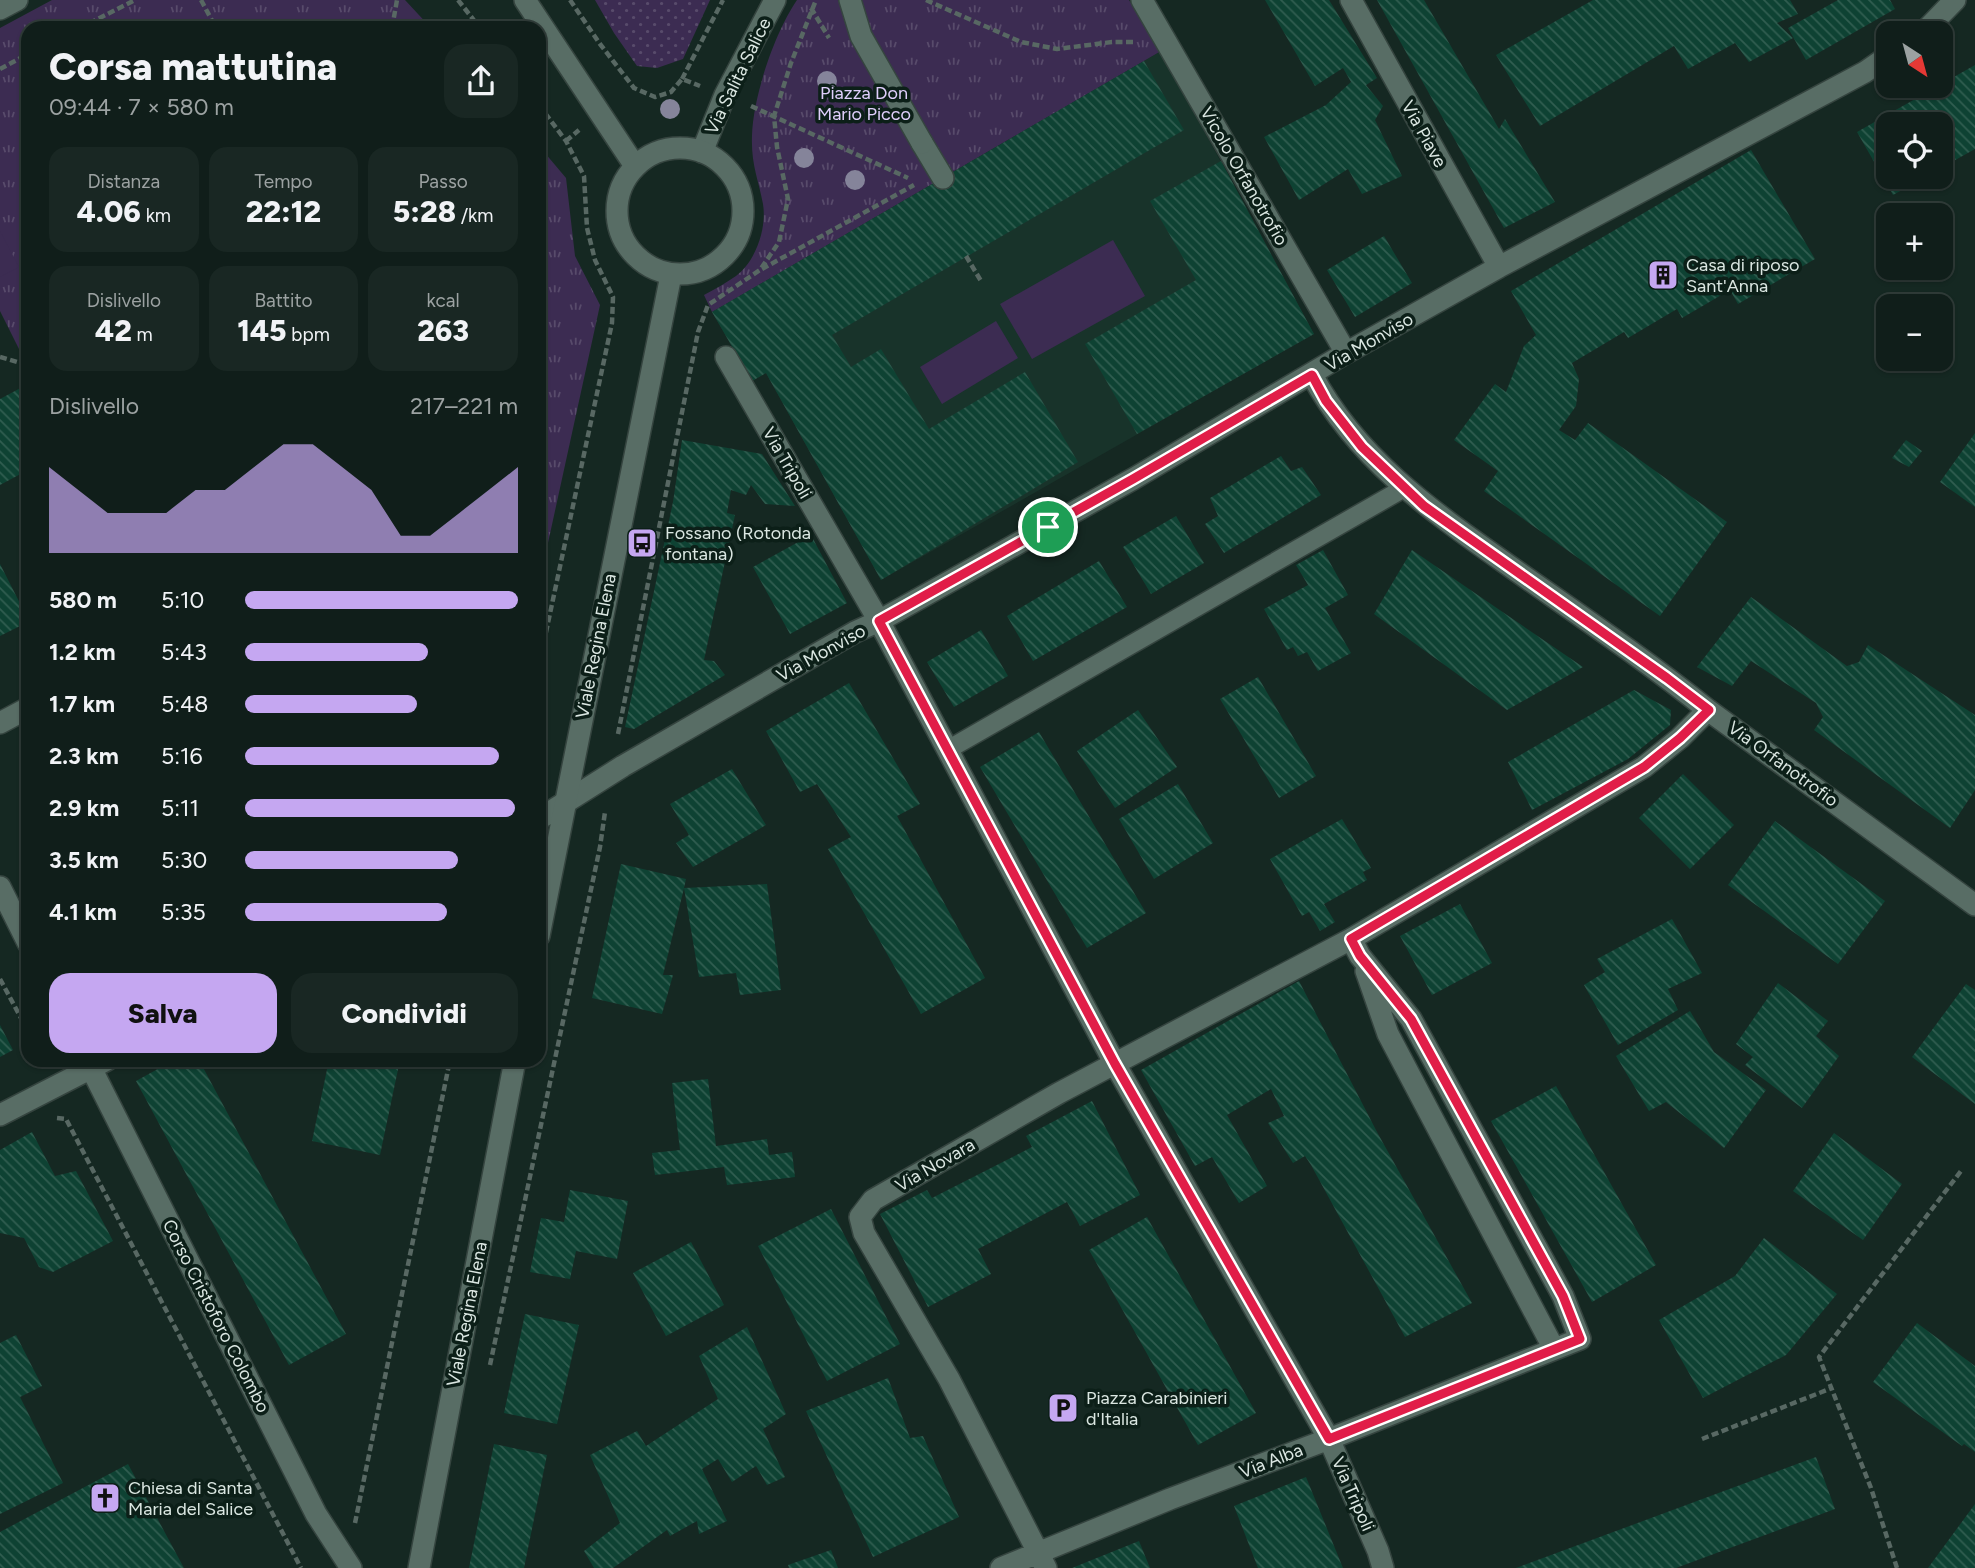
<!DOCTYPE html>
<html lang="it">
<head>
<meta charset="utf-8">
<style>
  :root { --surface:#101e1a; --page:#192723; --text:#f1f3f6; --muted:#9ca2a2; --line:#303c39; --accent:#c5a7f1 }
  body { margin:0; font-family:Figtree,sans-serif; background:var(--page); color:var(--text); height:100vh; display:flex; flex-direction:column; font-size:26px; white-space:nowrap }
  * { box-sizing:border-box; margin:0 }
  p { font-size:23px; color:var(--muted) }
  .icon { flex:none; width:38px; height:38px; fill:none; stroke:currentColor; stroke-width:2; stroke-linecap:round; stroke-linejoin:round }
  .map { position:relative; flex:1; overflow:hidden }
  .side { position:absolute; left:21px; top:21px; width:525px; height:1046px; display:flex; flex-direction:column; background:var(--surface); border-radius:21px; box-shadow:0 2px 5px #0004,0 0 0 2px var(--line) }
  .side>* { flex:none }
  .needle { width:46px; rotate:144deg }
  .controls { position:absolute; left:1876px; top:21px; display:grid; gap:14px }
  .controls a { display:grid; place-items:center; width:77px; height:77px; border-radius:14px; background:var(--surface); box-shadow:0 2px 5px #0004,0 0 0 2px var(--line); font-size:35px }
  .pin { position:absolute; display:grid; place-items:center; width:60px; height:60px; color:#fff; margin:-30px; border:4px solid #fff; border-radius:50%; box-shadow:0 2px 7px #0007 }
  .round { display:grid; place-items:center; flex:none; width:74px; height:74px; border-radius:21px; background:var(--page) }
  .headline { display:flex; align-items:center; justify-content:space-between; height:119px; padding:0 28px }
  h1 { font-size:38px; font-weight:800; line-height:52px }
  .figures { display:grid; grid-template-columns:repeat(3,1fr); gap:10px; height:119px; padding:7px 28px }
  .figures div { display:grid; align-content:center; border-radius:18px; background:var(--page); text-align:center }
  .figures b { font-size:30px; font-weight:800 }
  .figures small { font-size:19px; font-weight:400 }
  .figures p { font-size:19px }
  .chart { height:196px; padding:14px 28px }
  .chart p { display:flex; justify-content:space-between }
  .chart svg { width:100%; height:126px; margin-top:7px; fill:var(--accent); opacity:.7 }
  .cta { display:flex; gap:14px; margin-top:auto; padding:14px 28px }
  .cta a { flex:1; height:80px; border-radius:21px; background:var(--accent); color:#111; font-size:28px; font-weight:800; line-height:80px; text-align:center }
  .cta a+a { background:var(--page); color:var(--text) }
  ul { padding:0 28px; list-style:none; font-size:23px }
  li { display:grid; grid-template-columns:112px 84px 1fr; align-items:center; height:52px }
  li i { height:18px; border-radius:9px; background:var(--accent) }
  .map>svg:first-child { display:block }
</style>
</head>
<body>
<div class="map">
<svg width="1975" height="1568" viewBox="0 0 1975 1568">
  <defs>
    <pattern id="grass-dots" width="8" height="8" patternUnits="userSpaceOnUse" patternTransform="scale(1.75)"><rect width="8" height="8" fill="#3c2c52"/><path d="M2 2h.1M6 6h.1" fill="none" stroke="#584b6b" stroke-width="1.8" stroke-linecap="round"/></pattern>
    <pattern id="park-tufts" width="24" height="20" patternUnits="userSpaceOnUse" patternTransform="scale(1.75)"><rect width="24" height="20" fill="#3c2c52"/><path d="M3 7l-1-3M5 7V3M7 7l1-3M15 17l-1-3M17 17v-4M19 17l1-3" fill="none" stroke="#584b6b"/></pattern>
    <pattern id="building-back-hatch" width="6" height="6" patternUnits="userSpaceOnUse" patternTransform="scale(1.75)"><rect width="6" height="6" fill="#0e4233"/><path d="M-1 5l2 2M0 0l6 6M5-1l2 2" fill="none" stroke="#305d50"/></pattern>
  </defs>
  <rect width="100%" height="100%" fill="#152822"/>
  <path fill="#18332a" d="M 1161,51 L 1314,334 L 881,580 L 766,373 L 752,381 L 712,312 Z"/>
  <path fill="url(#grass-dots)" d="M 595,0 L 710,0 L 683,59 L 657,68 L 637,66 L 614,33 Z"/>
  <path fill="url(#park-tufts)" d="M 52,0 L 405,0 L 431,28 L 28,28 L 28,367 L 0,311 L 0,28 Z
    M 797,0 L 1129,0 L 1161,51 L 712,312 L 704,295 C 715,289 726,283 736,276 C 756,261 767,228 763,204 C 758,178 751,164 752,136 C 753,96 775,32 797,0 Z
    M 539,146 L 566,178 L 575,256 L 600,305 L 539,584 Z"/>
  <path fill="#3c2c52" d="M 0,231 L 19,267 L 0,277 Z
    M 1113,240 L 1145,296 L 1032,359 L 1000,304 Z
    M 996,321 L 1018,358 L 942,404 L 920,367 Z"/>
  <path fill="url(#building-back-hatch)" d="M 1265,0 L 1329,0 L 1377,78 L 1366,85 L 1383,106 L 1375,120 L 1402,176 L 1362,194 L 1348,169 L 1299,200 L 1264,137 L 1326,105 L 1351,82 L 1343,68 L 1315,86 Z
    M 1377,0 L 1424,0 L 1499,129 L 1505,119 L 1555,202 L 1504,228 Z
    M 1593,0 L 1790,0 L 1798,14 L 1777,23 L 1793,38 L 1749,62 L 1735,43 L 1688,69 L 1674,46 L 1540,126 L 1496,55 Z
    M 1838,0 L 1890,0 L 1895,9 L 1806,60 L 1788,28 Z
    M 1144,61 L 1184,130 L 832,335 L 851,367 L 881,349 L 929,429 L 1025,372 L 1078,462 L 881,580 L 766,373 L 752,381 L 712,312 Z
    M 1975,65 L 1975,149 L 1941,168 L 1941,124 L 1888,124 L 1888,177 L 1926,177 L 1893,195 L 1857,132 Z
    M 1751,150 L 1815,259 L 1738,304 L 1730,290 L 1682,318 L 1677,309 L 1628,338 L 1624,332 L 1572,363 L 1579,379 L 1576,406 L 1559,430 L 1575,440 L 1588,423 L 1727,522 L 1660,616 L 1484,491 L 1498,471 L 1454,440 L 1495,384 L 1506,392 L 1524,346 L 1536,335 L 1511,291 Z
    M 1221,161 L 1314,334 L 1137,434 L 1085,344 L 1196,280 L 1150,201 Z
    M 1384,236 L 1412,283 L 1355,317 L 1327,270 Z
    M 28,384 L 28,470 L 0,485 L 0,399 Z
    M 1975,433 L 1975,507 L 1940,482 Z
    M 682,440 L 762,454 L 795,506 L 765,504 L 751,485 L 746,495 L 731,490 L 727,513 L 735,515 L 704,660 L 714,661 L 725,675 L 634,729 L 625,727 L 673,502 Z
    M 1906,440 L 1922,451 L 1909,467 L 1892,458 Z
    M 1281,456 L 1291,471 L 1302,467 L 1321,495 L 1224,553 L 1205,524 L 1218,516 L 1210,498 Z
    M 1176,516 L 1204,563 L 1151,594 L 1123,547 Z
    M 811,535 L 847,603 L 790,634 L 753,567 Z
    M 1323,550 L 1348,595 L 1325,608 L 1351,653 L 1318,671 L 1307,652 L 1298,656 L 1293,647 L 1287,650 L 1264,609 L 1308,585 L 1296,565 Z
    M 1412,550 L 1583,667 L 1507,710 L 1374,614 Z
    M 1099,561 L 1127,607 L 1033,661 L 1007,616 Z
    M 0,564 L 28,619 L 28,622 L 0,636 Z
    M 1751,597 L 1847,666 L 1859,662 L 1868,645 L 1975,715 L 1975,790 L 1950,828 L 1814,730 L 1823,717 L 1816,703 L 1751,661 L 1732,686 L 1697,667 Z
    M 981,630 L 1008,676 L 954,707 L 927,662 Z
    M 1258,677 L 1316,776 L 1279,798 L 1220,699 Z
    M 849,683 L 920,804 L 897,816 L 985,978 L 921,1014 L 828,849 L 851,837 L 817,784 L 800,792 L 766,731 Z
    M 1634,690 L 1671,710 L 1670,725 L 1628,759 L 1532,810 L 1508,762 Z
    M 1138,710 L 1177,767 L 1115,808 L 1077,751 Z
    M 1039,732 L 1146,913 L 1087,948 L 980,767 Z
    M 732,769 L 766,825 L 693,867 L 676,843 L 689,835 L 670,804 Z
    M 1683,774 L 1734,825 L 1690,869 L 1639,818 Z
    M 1178,784 L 1213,843 L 1154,879 L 1119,819 Z
    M 1342,819 L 1371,868 L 1363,872 L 1367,880 L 1324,904 L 1335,922 L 1320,931 L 1309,912 L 1302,916 L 1270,859 Z
    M 1775,821 L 1885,901 L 1838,964 L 1728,885 Z
    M 621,864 L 686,879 L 684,888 L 767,884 L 781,990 L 740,995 L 736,973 L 699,977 L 684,888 L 663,975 L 673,975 L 662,1014 L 592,998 Z
    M 1460,904 L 1492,963 L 1432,995 L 1400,936 Z
    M 1672,919 L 1702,973 L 1668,989 L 1678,1010 L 1618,1045 L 1584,985 L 1605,972 L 1597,959 Z
    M 1299,981 L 1377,1132 L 1472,1303 L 1405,1337 L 1311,1165 L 1305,1156 L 1293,1163 L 1268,1123 L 1284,1116 L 1271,1089 L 1227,1115 L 1267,1186 L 1239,1203 L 1212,1157 L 1195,1166 L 1141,1070 Z
    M 1778,983 L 1828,1021 L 1816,1036 L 1839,1056 L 1802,1108 L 1745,1065 L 1753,1057 L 1736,1044 Z
    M 1966,984 L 1975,990 L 1975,1104 L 1912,1057 Z
    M 1690,1011 L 1714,1052 L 1766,1090 L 1724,1148 L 1666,1102 L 1649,1111 L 1616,1056 Z
    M 0,1025 L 13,1050 L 0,1057 Z
    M 174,1060 L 199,1060 L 346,1334 L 289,1365 L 136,1081 Z
    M 329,1060 L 400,1060 L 380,1155 L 312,1141 Z
    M 708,1079 L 716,1146 L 767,1139 L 769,1155 L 792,1152 L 795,1177 L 727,1185 L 724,1167 L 655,1175 L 652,1153 L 680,1150 L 672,1083 Z
    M 1556,1086 L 1656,1265 L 1592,1302 L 1491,1121 Z
    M 1092,1101 L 1140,1195 L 1080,1226 L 1067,1202 L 978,1249 L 991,1274 L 928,1307 L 880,1214 L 927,1190 L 932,1198 L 1032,1147 L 1026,1136 Z
    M 32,1132 L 55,1176 L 76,1171 L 113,1241 L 53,1272 L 39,1267 L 24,1238 L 0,1233 L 0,1150 Z
    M 1834,1133 L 1902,1184 L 1863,1240 L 1793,1191 Z
    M 570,1190 L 628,1201 L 617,1259 L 576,1251 L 570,1279 L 530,1272 L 541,1218 L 564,1222 Z
    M 831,1209 L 900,1344 L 827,1381 L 758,1246 Z
    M 1147,1217 L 1256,1413 L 1198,1445 L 1089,1250 Z
    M 1764,1238 L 1837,1294 L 1786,1355 L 1703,1398 L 1659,1320 L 1735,1276 Z
    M 691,1242 L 724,1305 L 666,1336 L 633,1273 Z
    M 525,1314 L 579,1325 L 557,1424 L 504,1413 Z
    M 1917,1323 L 1975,1366 L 1975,1452 L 1964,1444 L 1962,1446 L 1873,1382 Z
    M 747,1327 L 786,1414 L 763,1429 L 785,1477 L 767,1485 L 756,1466 L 732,1482 L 718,1459 L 702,1469 L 727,1521 L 699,1534 L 697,1521 L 670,1536 L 667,1530 L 613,1568 L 594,1568 L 584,1551 L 620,1523 L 590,1455 L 637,1431 L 646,1446 L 718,1399 L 699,1356 Z
    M 16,1335 L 42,1386 L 20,1397 L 63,1483 L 0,1514 L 0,1343 Z
    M 888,1378 L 910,1438 L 923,1436 L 959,1517 L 873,1557 L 806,1411 Z
    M 494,1444 L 547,1455 L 524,1568 L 469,1568 Z
    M 1816,1457 L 1835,1509 L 1676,1568 L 1516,1568 Z
    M 128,1464 L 184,1568 L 0,1568 L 0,1532 Z
    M 1306,1477 L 1343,1568 L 1258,1568 L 1234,1506 Z
    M 1975,1504 L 1975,1568 L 1928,1568 Z
    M 1139,1541 L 1150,1568 L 1072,1568 Z
    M 831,1550 L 838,1568 L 789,1568 L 788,1565 Z"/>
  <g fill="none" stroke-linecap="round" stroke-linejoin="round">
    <g stroke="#35443f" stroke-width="21">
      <path id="service" d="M 949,749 L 1406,487"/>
    </g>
    <g stroke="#35443f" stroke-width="24">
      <path id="pedestrian" d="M 922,143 L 943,178"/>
    </g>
    <g stroke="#35443f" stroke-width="24">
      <path id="minor" d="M 850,0 L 861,36 L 922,143
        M 1142,0 L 1346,353
        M 1351,0 L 1499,267
        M 0,9 L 17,0
        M 1923,33 L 1955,0
        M 726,357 L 879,621 L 1115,1064 L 1329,1439 L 1378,1551 L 1383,1568
        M 1312,375 C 1359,463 1439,516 1518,572 C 1582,617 1647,661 1708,710 L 1975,905
        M 0,723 L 28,708
        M 539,819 L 623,766 L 855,632 L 879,621 L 1133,479 L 1346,353 L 1499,267 L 1865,72 L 1888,56
        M 0,887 L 28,943
        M 1366,971 L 1388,1034 L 1554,1349
        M 87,1060 L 316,1514 L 351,1568
        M 0,1115 L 107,1060
        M 1001,1568 L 1170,1499 L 1329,1439 L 1580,1339 L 1563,1296 L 1411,1019 L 1360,956 L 1351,939
        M 1046,1568 L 949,1379 L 864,1233 L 860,1217 L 873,1200 L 1059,1093 L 1351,939 L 1644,767 L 1680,738 L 1708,710"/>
    </g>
    <g stroke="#35443f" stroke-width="24">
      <path id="tertiary" d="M 702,152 L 725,95 L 775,0"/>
    </g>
    <g stroke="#35443f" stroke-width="24">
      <path id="secondary" d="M 525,0 L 635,166
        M617 211a63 63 0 1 1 126 0a63 63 0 1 1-126 0Z
        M 539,936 L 671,275
        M 419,1568 L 515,1060"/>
    </g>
    <path stroke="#586863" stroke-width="4.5" stroke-dasharray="7 3.5" stroke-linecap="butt" d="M 201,0 L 216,28
      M 458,0 L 480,28
      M 570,0 L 600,44 L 634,88 L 655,97 L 671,92 L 682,79 L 700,86
      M 926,0 L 1021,42 L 1057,49 L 1112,42 L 1135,42
      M 811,8 L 829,38
      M 80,28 L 135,0
      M 206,28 L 214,23
      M 392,28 L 397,0
      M 0,69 L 28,54
      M 682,79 L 723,0
      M 539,105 L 566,141 L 584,176 L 587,228 L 595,260 L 613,297 L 612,323 L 539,665
      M 751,106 L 908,178
      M 566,141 L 579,130
      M 966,256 L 981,281
      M 762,269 L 914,185
      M 0,357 L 28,365
      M 618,734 L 698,332 L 708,305 L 760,270 L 779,242 L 788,199 L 777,147 L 774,116 L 791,63 L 816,0
      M 0,979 L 28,1031
      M 57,1118 L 66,1119 L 301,1568
      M 490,1365 L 600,847 L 605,812
      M 1702,1439 L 1832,1388
      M 355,1523 L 450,1060
      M 1897,1568 L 1871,1488 L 1819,1357 L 1961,1171"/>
    <use href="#service" stroke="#586d65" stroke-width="18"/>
    <use href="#pedestrian" stroke="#586d65" stroke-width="21"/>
    <use href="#minor" stroke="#586d65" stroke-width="21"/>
    <use href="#tertiary" stroke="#586d65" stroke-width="21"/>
    <use href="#secondary" stroke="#586d65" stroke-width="21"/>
  </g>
  <g fill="#85849a">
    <circle cx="827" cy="81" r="10"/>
    <circle cx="670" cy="109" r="10"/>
    <circle cx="804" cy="158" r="10"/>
    <circle cx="855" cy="180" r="10"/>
  </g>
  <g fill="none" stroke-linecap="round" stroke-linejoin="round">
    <g stroke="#fff" stroke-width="14">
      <path id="route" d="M 1312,375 L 1326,401 L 1362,447 L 1424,506 L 1667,678 L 1709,710 L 1680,738 L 1644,767 L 1351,939 L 1360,956 L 1411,1019 L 1563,1296 L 1580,1339 L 1329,1439 L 1115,1064 L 879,621 L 1133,479 Z"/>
    </g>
    <use href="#route" stroke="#e11d48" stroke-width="9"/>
  </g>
  <defs>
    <g id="building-square" transform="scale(1.575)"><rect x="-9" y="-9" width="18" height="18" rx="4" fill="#c5a7f1" stroke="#0c1f18"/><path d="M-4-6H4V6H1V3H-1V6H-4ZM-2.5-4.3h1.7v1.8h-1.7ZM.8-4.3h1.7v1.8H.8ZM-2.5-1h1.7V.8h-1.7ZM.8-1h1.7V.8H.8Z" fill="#111"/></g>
    <g id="bus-square" transform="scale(1.575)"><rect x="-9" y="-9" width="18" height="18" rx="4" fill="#c5a7f1" stroke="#0c1f18"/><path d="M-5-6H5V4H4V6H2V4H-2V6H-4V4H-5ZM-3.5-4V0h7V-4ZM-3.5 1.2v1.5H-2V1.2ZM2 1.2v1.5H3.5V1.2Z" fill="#111"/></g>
    <g id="parking-square" transform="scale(1.575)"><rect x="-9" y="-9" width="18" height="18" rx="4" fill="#c5a7f1" stroke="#0c1f18"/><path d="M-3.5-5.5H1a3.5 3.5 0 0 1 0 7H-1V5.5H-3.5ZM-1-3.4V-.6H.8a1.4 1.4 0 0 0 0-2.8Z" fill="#111"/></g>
    <g id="church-square" transform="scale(1.575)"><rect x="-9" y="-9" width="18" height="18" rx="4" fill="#c5a7f1" stroke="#0c1f18"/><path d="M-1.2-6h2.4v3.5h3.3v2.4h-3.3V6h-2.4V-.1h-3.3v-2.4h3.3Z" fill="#111"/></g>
  </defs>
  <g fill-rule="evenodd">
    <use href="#building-square" x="1663" y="275"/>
    <use href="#bus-square" x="642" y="543"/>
    <use href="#parking-square" x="1063" y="1408"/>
    <use href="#church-square" x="105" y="1498"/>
  </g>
  <g text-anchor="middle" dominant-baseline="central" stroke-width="7" stroke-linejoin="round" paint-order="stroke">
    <g font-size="18" fill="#dbe7e2" stroke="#0c1f18">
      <text transform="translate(738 76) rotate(-64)">Via Salita Salice</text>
      <text transform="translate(1424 134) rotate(61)">Via Piave</text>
      <text transform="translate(1244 176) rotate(60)">Vicolo Orfanotrofio</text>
      <text transform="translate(1369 342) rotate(-30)">Via Monviso</text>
      <text transform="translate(787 463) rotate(60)">Via Tripoli</text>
      <text transform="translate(596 646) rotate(-79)">Viale Regina Elena</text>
      <text transform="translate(821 653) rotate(-29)">Via Monviso</text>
      <text transform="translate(1783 764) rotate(36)">Via Orfanotrofio</text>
      <text transform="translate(935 1165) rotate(-30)">Via Novara</text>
      <text transform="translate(467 1314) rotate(-79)">Viale Regina Elena</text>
      <text transform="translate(216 1316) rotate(63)">Corso Cristoforo Colombo</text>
      <text transform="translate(1271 1461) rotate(-21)">Via Alba</text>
      <text transform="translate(1353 1494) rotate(66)">Via Tripoli</text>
    </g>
    <g font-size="18" fill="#e0cffc" stroke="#0c1f18">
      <text x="864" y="93">Piazza Don<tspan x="864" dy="21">Mario Picco</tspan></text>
    </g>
    <g font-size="18" fill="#dbe7e2" stroke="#0c1f18" text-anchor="start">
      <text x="1686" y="265">Casa di riposo<tspan x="1686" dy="21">Sant'Anna</tspan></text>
      <text x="665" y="533">Fossano (Rotonda<tspan x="665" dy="21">fontana)</tspan></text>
      <text x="1086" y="1398">Piazza Carabinieri<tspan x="1086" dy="21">d'Italia</tspan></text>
      <text x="128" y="1488">Chiesa di Santa<tspan x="128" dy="21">Maria del Salice</tspan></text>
    </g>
  </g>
</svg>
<div class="controls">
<a><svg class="needle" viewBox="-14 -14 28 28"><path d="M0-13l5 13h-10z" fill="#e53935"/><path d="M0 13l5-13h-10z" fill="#9ca2a2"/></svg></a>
<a><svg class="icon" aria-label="locate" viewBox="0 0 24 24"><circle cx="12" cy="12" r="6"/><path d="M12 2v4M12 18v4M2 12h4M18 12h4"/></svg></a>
<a>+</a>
<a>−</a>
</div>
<div class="pin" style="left:1048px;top:527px;background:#1e9e55"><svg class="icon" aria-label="arrive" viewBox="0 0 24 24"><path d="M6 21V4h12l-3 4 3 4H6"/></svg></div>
<section class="side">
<div class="headline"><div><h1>Corsa mattutina</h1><p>09:44 · 7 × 580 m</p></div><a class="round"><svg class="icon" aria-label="share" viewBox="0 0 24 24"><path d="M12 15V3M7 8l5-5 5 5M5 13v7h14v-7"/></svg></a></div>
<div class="figures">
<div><p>Distanza</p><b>4.06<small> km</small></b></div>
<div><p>Tempo</p><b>22:12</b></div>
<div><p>Passo</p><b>5:28<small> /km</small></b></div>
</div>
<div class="figures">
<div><p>Dislivello</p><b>42<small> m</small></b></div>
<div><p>Battito</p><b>145<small> bpm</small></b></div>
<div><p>kcal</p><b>263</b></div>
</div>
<div class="chart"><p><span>Dislivello</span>217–221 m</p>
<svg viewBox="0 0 160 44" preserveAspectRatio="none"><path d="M0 44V14L10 22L20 30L30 30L40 30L50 22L60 22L70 14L80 6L90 6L100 14L110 22L120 38L130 38L140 30L150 22L160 14V44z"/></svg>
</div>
<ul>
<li><b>580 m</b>5:10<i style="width:100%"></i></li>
<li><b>1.2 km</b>5:43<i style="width:67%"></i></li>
<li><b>1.7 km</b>5:48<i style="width:63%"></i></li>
<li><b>2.3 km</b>5:16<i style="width:93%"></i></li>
<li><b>2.9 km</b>5:11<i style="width:99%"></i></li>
<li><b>3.5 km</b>5:30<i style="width:78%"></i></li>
<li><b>4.1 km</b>5:35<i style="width:74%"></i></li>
</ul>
<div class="cta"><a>Salva</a><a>Condividi</a></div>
</section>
</div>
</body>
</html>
